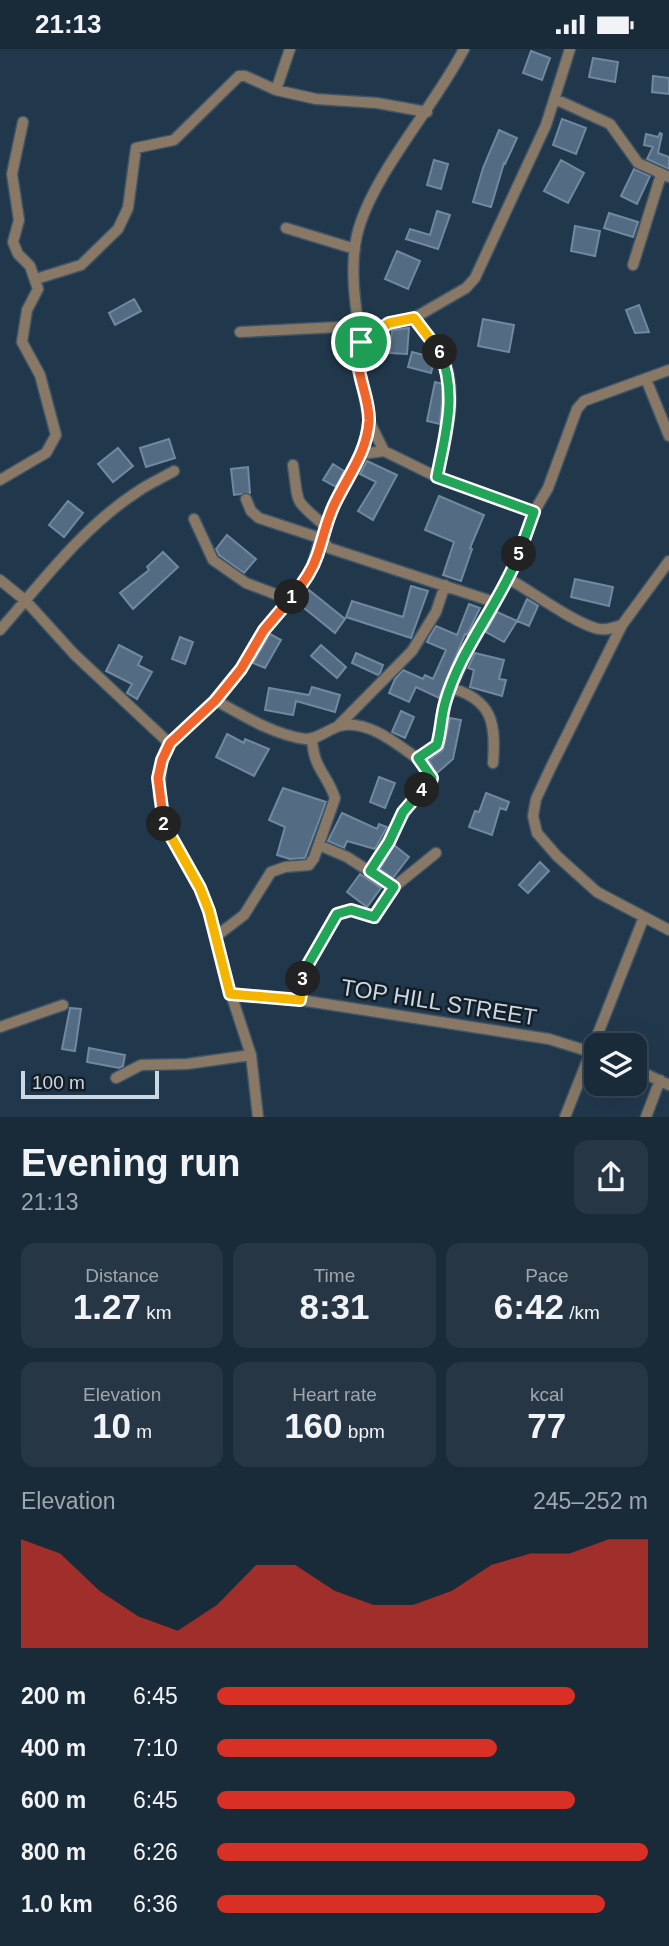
<!DOCTYPE html>
<html lang="en">
<head>
<meta charset="utf-8">
<style>
  :root { --surface:#192a39; --page:#263644; --text:#f1f3f6; --muted:#9fa7ae; --line:#374653; --accent:#d93025 }
  body { margin:0; font-family:Helvetica,sans-serif; background:var(--page); color:var(--text); height:100vh; display:flex; flex-direction:column; font-size:26px; white-space:nowrap }
  * { box-sizing:border-box; margin:0 }
  p { font-size:23px; color:var(--muted) }
  .icon { flex:none; width:38px; height:38px; fill:none; stroke:currentColor; stroke-width:2; stroke-linecap:round; stroke-linejoin:round }
  .map { position:relative; height:1068px; overflow:hidden }
  .drawer { display:flex; flex-direction:column; background:var(--surface); flex:1 }
  .drawer>* { flex:none }
  .buttons { position:absolute; left:584px; top:984px; display:grid; gap:14px }
  .buttons a { display:grid; place-items:center; width:63px; height:63px; border-radius:14px; background:var(--surface); box-shadow:0 7px 28px #0002,0 0 0 2px var(--line); font-size:35px }
  .scale { position:absolute; left:21px; bottom:18px; width:138px; box-sizing:border-box; padding-left:7px; border:4px solid #cad7e4; border-top:0; font-size:19px; line-height:24px; white-space:nowrap; color:#cad7e4; -webkit-text-stroke:5px #141e27; paint-order:stroke }
  .pin { position:absolute; display:grid; place-items:center; width:60px; height:60px; color:#fff; margin:-30px; border:4px solid #fff; border-radius:50%; box-shadow:0 2px 7px #0007 }
  .km { position:absolute; width:35px; height:35px; margin:-18px; border-radius:50%; background:#222; color:#fff; font-size:19px; line-height:35px; text-align:center }
  .round { display:grid; place-items:center; flex:none; width:74px; height:74px; border-radius:14px; background:var(--page) }
  .headline { display:flex; align-items:center; justify-content:space-between; height:119px; padding:0 21px }
  h1 { font-size:38px; font-weight:800; line-height:52px }
  .metrics { display:grid; grid-template-columns:repeat(3,1fr); gap:10px; height:119px; padding:7px 21px }
  .metrics div { display:grid; align-content:center; border-radius:14px; background:var(--page); text-align:center }
  .metrics b { font-size:35px; font-weight:800 }
  .metrics small { font-size:19px; font-weight:400 }
  .metrics p { font-size:19px }
  .chart { height:196px; padding:14px 21px }
  .chart p { display:flex; justify-content:space-between }
  .chart svg { width:100%; height:126px; margin-top:7px; fill:var(--accent); opacity:.7 }
  ul { padding:0 21px; list-style:none; font-size:23px }
  li { display:grid; grid-template-columns:112px 84px 1fr; align-items:center; height:52px }
  li i { height:18px; border-radius:9px; background:var(--accent) }
  .status { display:flex; justify-content:space-between; align-items:center; height:49px; padding:0 35px; background:var(--surface); direction:ltr }
  .status svg { height:19px; fill:currentColor }
  .map>svg:first-child { display:block }
</style>
</head>
<body>
<div class="status"><b>21:13</b><svg viewBox="0 0 49 12"><path d="M0 12V9h3v3zM5 12V6h3v6zM10 12V3h3v9zM15 12V0h3v12zM26 1h20v11H26zM47 4h2v5h-2z"/></svg></div>
<div class="map">
<svg width="669" height="1068" viewBox="0 0 669 1068">
  <rect width="100%" height="100%" fill="#21384c"/>
  <path fill="#546c83" stroke="#7088a0" stroke-width="2" d="M 531,2 L 550,9 L 542,31 L 523,24 Z
    M 593,9 L 618,13 L 615,33 L 589,28 Z
    M 653,27 L 669,29 L 669,45 L 652,43 Z
    M 562,70 L 586,79 L 576,105 L 553,96 Z
    M 499,81 L 517,89 L 505,115 L 504,114 L 491,158 L 473,153 L 483,119 Z
    M 660,84 L 662,85 L 658,104 L 669,108 L 669,120 L 647,110 L 653,98 L 644,96 L 646,85 L 658,88 Z
    M 434,111 L 448,115 L 441,140 L 427,136 Z
    M 561,111 L 584,124 L 568,154 L 544,142 Z
    M 634,120 L 650,127 L 637,155 L 621,147 Z
    M 437,162 L 450,166 L 438,200 L 406,190 L 410,180 L 430,186 Z
    M 609,164 L 638,173 L 633,188 L 604,179 Z
    M 575,177 L 600,182 L 595,207 L 571,202 Z
    M 397,202 L 420,212 L 408,240 L 385,230 Z
    M 134,250 L 141,262 L 115,276 L 109,264 Z
    M 639,256 L 649,283 L 635,284 L 626,261 Z
    M 483,270 L 514,276 L 509,303 L 478,297 Z
    M 409,279 L 407,305 L 390,304 L 392,281 Z
    M 412,303 L 435,309 L 431,324 L 408,318 Z
    M 435,333 L 443,335 L 440,375 L 427,372 Z
    M 169,390 L 175,409 L 146,418 L 140,399 Z
    M 118,399 L 133,417 L 113,433 L 98,415 Z
    M 367,412 L 397,426 L 373,471 L 358,462 L 376,433 L 360,425 Z
    M 333,415 L 344,422 L 336,438 L 323,431 Z
    M 248,418 L 250,444 L 234,446 L 231,420 Z
    M 439,447 L 484,466 L 470,499 L 472,500 L 461,532 L 443,526 L 454,493 L 425,481 Z
    M 68,452 L 83,464 L 64,488 L 49,476 Z
    M 227,486 L 256,510 L 244,524 L 219,506 L 216,500 Z
    M 163,503 L 178,518 L 133,560 L 120,544 L 149,521 L 147,518 Z
    M 575,530 L 613,538 L 609,557 L 571,548 Z
    M 411,537 L 428,542 L 411,589 L 346,568 L 352,552 L 403,568 Z
    M 309,541 L 345,570 L 335,584 L 298,554 Z
    M 527,550 L 538,557 L 529,577 L 517,572 Z
    M 469,555 L 480,559 L 467,586 L 465,585 L 439,649 L 416,638 L 409,653 L 389,644 L 395,630 L 403,621 L 423,630 L 425,626 L 433,630 L 446,601 L 427,593 L 430,587 L 436,577 L 457,586 Z
    M 497,563 L 517,572 L 504,593 L 486,583 Z
    M 270,585 L 281,591 L 265,619 L 253,614 Z
    M 180,588 L 193,593 L 185,615 L 172,610 Z
    M 119,596 L 142,608 L 138,616 L 152,623 L 137,650 L 127,644 L 132,635 L 106,622 Z
    M 321,596 L 346,618 L 337,629 L 311,607 Z
    M 356,604 L 383,616 L 380,624 L 378,626 L 352,614 Z
    M 475,604 L 504,611 L 499,630 L 506,631 L 502,647 L 470,638 L 474,621 L 468,619 Z
    M 312,638 L 340,646 L 335,663 L 296,652 L 293,666 L 265,661 L 269,639 L 309,646 Z
    M 401,662 L 414,668 L 405,689 L 392,683 Z
    M 450,669 L 461,671 L 453,710 L 437,724 L 429,711 L 443,701 Z
    M 227,685 L 244,694 L 245,690 L 269,700 L 254,727 L 216,708 Z
    M 379,728 L 395,734 L 385,759 L 370,753 Z
    M 283,739 L 326,753 L 305,809 L 290,810 L 277,806 L 285,778 L 269,771 Z
    M 486,744 L 509,753 L 506,761 L 500,759 L 492,786 L 469,778 L 475,762 L 479,763 Z
    M 342,764 L 377,780 L 379,775 L 387,778 L 375,800 L 347,792 L 344,799 L 328,792 Z
    M 394,796 L 409,808 L 393,829 L 380,820 Z
    M 540,813 L 549,822 L 528,844 L 519,836 Z
    M 360,825 L 381,839 L 367,858 L 347,843 Z
    M 70,959 L 81,960 L 75,1002 L 62,1000 Z
    M 89,999 L 125,1006 L 123,1017 L 119,1019 L 87,1013 Z"/>
  <g fill="none" stroke-linecap="round" stroke-linejoin="round">
    <g stroke="#3f5567" stroke-width="13">
      <path id="minor" d="M 276,41 L 290,0
        M 555,50 L 610,75 L 638,114 L 669,128
        M 286,179 L 355,200
        M 633,216 L 661,126
        M 36,230 L 81,216 L 118,180 L 128,159 L 136,99 L 174,91 L 239,27 L 245,27 L 276,41 L 316,50 L 377,54 L 427,63
        M 414,269 C 422,280 434,291 441,304 C 461,343 445,389 437,428
        M 240,283 L 359,277
        M 361,294 C 356,260 349,221 357,186 C 371,127 435,57 464,0
        M 646,330 L 669,387
        M 369,372 L 384,402
        M 362,405 L 384,402 L 437,428 L 534,463 L 548,439 L 577,360 L 584,352 L 669,321
        M 293,416 C 299,458 293,449 325,477
        M 0,431 L 46,404 L 56,386 L 40,326 L 22,293 L 27,261 L 38,240 L 30,217 L 18,205 L 13,193 L 19,171 L 12,125 L 23,73
        M 246,450 L 251,462 L 259,469 L 320,489 L 329,499 L 494,553 L 509,530 L 534,463
        M 194,470 L 213,511 L 246,534 L 291,551
        M 509,530 C 534,544 570,571 595,579 C 604,582 613,579 622,576 L 669,512
        M 0,531 L 26,552 L 74,605 L 169,694
        M 622,576 L 551,718 L 536,750 L 533,767 L 537,784 L 557,807 L 597,843 L 669,881
        M 0,581 C 42,533 83,478 137,443 C 148,435 162,429 174,422
        M 451,639 C 493,651 496,675 493,714
        M 215,651 L 241,620 L 264,581 L 291,551 L 312,519 L 320,489 L 335,455 L 362,405 L 369,372 L 357,306 L 361,294 L 389,274 L 414,269 L 466,239 L 475,229 L 546,76 L 570,0
        M 338,677 L 412,602 L 436,563 L 445,536
        M 319,796 L 347,808 L 394,838
        M 370,822 C 391,790 401,759 431,733 L 430,724 L 418,710
        M 215,888 L 244,866 L 271,823 L 285,818 L 309,816 L 314,809 L 335,749 C 326,723 314,721 312,690
        M 231,945 L 300,951 L 549,990 L 597,1005
        M 300,951 L 307,917 L 337,865 L 351,861 L 374,868 L 394,838 L 436,804
        M 0,978 L 63,956
        M 635,1020 L 669,1036
        M 116,1029 L 141,1016 L 187,1015 L 251,1006
        M 258,1068 L 251,1006 L 231,945 L 209,862 L 200,840 L 164,776 L 159,746 L 162,711 L 169,694 L 215,651 C 242,666 274,686 305,690 C 317,691 328,680 340,677 C 367,670 397,695 418,710 L 437,697 L 445,654 L 470,596 L 494,553
        M 565,1068 L 644,868
        M 646,1068 L 660,1031"/>
    </g>
    <use href="#minor" stroke="#887865" stroke-width="10"/>
  </g>
  <g fill="none" stroke-linecap="round" stroke-linejoin="round">
    <g stroke="#fff" stroke-width="14">
      <path id="split-1" d="M 292,548 C 302,536 312,522 317,507 C 323,490 326,473 334,456 C 347,428 367,404 369,372 C 370,345 351,320 361,293"/>
    </g>
    <g stroke="#fff" stroke-width="14">
      <path id="split-2" d="M 164,775 L 158,729 L 162,711 L 170,694 L 215,652 L 241,620 L 264,581 L 292,548"/>
    </g>
    <g stroke="#fff" stroke-width="14">
      <path id="split-3" d="M 164,775 L 200,839 L 209,862 L 230,945 L 300,951 L 303,930"/>
    </g>
    <g stroke="#fff" stroke-width="14">
      <path id="split-4" d="M 303,930 L 307,917 L 337,865 L 351,861 L 374,868 L 394,838 L 370,822 L 389,793 L 403,763 L 422,741"/>
    </g>
    <g stroke="#fff" stroke-width="14">
      <path id="split-5" d="M 422,741 L 431,733 L 432,729 L 418,709 L 437,696 C 441,683 441,668 445,654 C 460,600 499,556 519,505"/>
    </g>
    <g stroke="#fff" stroke-width="14">
      <path id="split-6" d="M 440,303 C 458,345 445,386 437,428 L 534,463 L 519,505"/>
    </g>
    <g stroke="#fff" stroke-width="14">
      <path id="split-7" d="M 361,293 L 389,274 L 414,269 L 440,303"/>
    </g>
    <use href="#split-1" stroke="#f0652b" stroke-width="9"/>
    <use href="#split-2" stroke="#f0652b" stroke-width="9"/>
    <use href="#split-3" stroke="#f5b400" stroke-width="9"/>
    <use href="#split-4" stroke="#22a559" stroke-width="9"/>
    <use href="#split-5" stroke="#22a559" stroke-width="9"/>
    <use href="#split-6" stroke="#22a559" stroke-width="9"/>
    <use href="#split-7" stroke="#f5b400" stroke-width="9"/>
  </g>
  <g text-anchor="middle" dominant-baseline="central" stroke-width="5" stroke-linejoin="round" paint-order="stroke">
    <g font-size="23" fill="#cad7e4" stroke="#141e27">
      <text transform="translate(439 953) rotate(9)">TOP HILL STREET</text>
    </g>
  </g>
</svg>
<div class="buttons">
<a><svg class="icon" aria-label="layers" viewBox="0 0 24 24"><path d="M12 4l9 5-9 5-9-5zM3 14l9 5 9-5"/></svg></a>
</div>
<div class="scale">100 m</div>
<div class="pin" style="left:361px;top:293px;background:#1e9e55"><svg class="icon" aria-label="arrive" viewBox="0 0 24 24"><path d="M6 21V4h12l-3 4 3 4H6"/></svg></div>
<b class="km" style="left:292px;top:548px">1</b>
<b class="km" style="left:164px;top:775px">2</b>
<b class="km" style="left:303px;top:930px">3</b>
<b class="km" style="left:422px;top:741px">4</b>
<b class="km" style="left:519px;top:505px">5</b>
<b class="km" style="left:440px;top:303px">6</b>
</div>
<section class="drawer">
<div class="headline"><div><h1>Evening run</h1><p>21:13</p></div><a class="round"><svg class="icon" aria-label="share" viewBox="0 0 24 24"><path d="M12 15V3M7 8l5-5 5 5M5 13v7h14v-7"/></svg></a></div>
<div class="metrics">
<div><p>Distance</p><b>1.27<small> km</small></b></div>
<div><p>Time</p><b>8:31</b></div>
<div><p>Pace</p><b>6:42<small> /km</small></b></div>
</div>
<div class="metrics">
<div><p>Elevation</p><b>10<small> m</small></b></div>
<div><p>Heart rate</p><b>160<small> bpm</small></b></div>
<div><p>kcal</p><b>77</b></div>
</div>
<div class="chart"><p><span>Elevation</span>245–252 m</p>
<svg viewBox="0 0 160 44" preserveAspectRatio="none"><path d="M0 44V6L10 11L20 24L30 33L40 38L50 29L60 15L70 15L80 24L90 29L100 29L110 24L120 15L130 11L140 11L150 6L160 6V44z"/></svg>
</div>
<ul>
<li><b>200 m</b>6:45<i style="width:83%"></i></li>
<li><b>400 m</b>7:10<i style="width:65%"></i></li>
<li><b>600 m</b>6:45<i style="width:83%"></i></li>
<li><b>800 m</b>6:26<i style="width:100%"></i></li>
<li><b>1.0 km</b>6:36<i style="width:90%"></i></li>
</ul>
</section>
</body>
</html>
